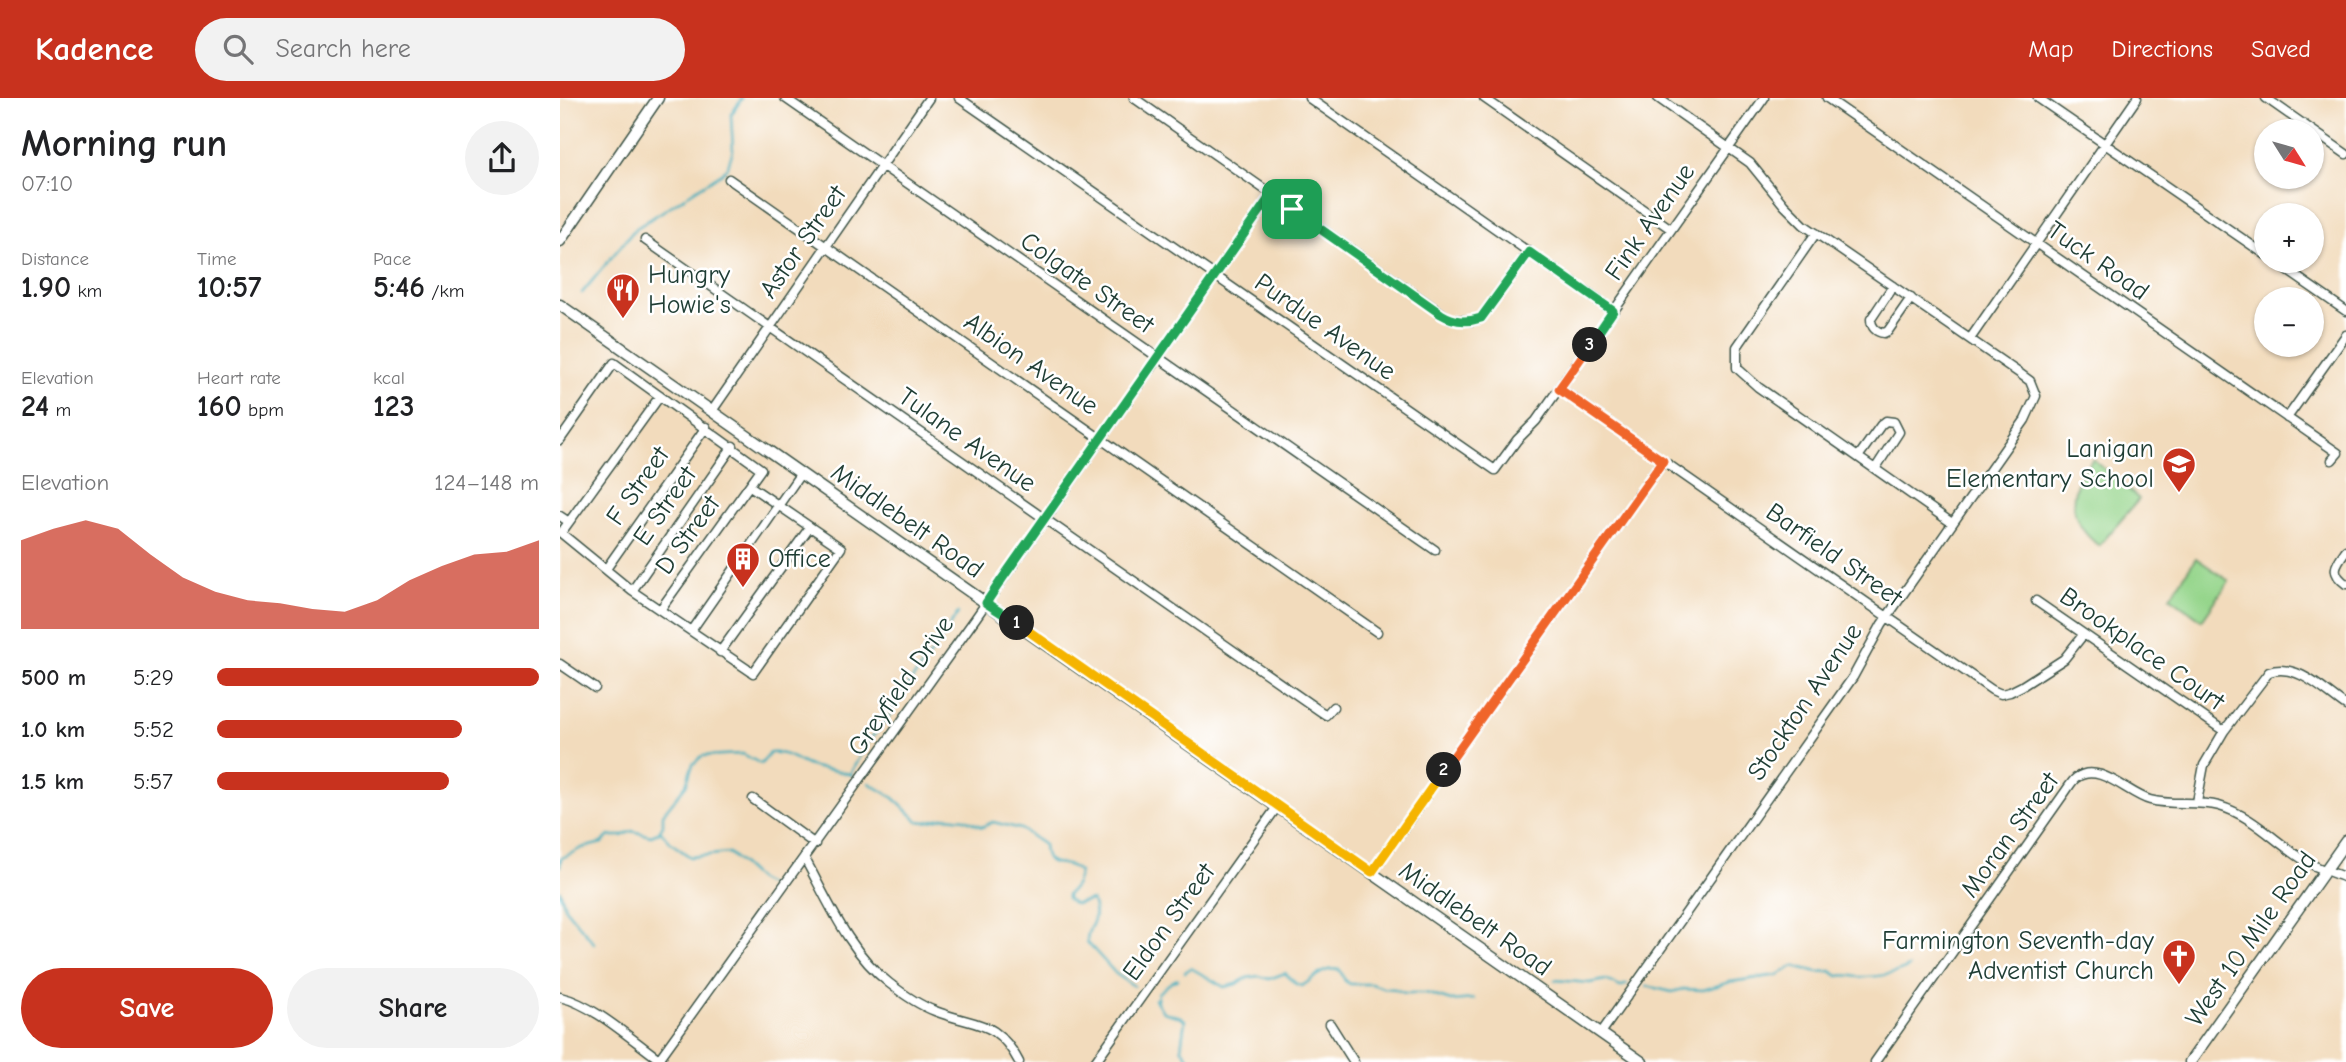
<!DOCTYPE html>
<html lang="en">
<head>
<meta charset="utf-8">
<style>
  :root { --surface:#fff; --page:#f2f2f2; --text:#202124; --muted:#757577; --accent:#c8321e }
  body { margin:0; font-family:"Comic Neue",sans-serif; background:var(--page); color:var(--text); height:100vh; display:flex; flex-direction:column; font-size:26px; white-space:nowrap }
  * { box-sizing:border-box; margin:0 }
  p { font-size:23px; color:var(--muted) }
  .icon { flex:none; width:38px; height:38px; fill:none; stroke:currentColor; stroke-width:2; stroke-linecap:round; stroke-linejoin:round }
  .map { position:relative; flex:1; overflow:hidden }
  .panel { display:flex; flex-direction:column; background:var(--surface); width:560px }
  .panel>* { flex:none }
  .needle { width:46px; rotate:127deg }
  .buttons { position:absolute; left:1694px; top:21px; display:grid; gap:14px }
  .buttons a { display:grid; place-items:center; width:70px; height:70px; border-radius:50%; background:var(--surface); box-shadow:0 2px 5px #0004; font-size:35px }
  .pin { position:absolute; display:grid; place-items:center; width:60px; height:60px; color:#fff; margin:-30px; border-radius:14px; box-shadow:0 4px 10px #0006 }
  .km { position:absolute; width:35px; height:35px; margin:-18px; border-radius:50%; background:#222; color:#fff; font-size:19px; line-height:35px; text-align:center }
  .round { display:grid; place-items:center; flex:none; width:74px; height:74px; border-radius:37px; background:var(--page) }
  .overview { display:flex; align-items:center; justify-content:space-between; height:119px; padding:0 21px }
  h1 { font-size:38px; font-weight:700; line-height:52px }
  .stats { display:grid; grid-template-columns:repeat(3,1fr); gap:10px; height:119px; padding:7px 21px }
  .stats div { display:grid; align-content:center }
  .stats b { font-size:30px; font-weight:700 }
  .stats small { font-size:19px; font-weight:400 }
  .stats p { font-size:19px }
  .chart { height:196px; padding:14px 21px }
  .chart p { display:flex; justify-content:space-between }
  .chart svg { width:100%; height:126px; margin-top:7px; fill:var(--accent); opacity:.7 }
  .button { display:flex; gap:14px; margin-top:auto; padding:14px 21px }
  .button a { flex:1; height:80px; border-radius:42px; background:var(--accent); color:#fff; font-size:28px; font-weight:700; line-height:80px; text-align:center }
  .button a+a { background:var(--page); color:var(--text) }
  ul { padding:0 21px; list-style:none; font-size:23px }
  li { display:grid; grid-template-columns:112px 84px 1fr; align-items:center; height:52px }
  li i { height:18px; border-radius:9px; background:var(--accent) }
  header { display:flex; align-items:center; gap:42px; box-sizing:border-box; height:98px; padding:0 35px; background:var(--accent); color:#fff }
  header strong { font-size:33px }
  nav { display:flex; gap:38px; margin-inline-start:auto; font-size:24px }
  .search { width:490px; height:63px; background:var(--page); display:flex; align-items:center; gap:18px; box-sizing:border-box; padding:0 24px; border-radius:38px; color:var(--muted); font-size:26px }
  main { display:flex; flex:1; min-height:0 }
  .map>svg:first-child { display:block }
</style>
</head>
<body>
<header>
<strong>Kadence</strong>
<div class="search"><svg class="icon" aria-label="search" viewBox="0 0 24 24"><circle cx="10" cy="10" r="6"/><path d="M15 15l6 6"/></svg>Search here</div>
<nav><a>Map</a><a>Directions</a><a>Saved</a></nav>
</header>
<main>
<section class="panel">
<div class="overview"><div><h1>Morning run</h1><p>07:10</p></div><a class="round"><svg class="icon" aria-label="share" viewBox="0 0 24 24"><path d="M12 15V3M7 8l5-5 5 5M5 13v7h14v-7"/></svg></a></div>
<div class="stats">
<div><p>Distance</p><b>1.90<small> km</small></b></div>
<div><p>Time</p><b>10:57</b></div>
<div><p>Pace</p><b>5:46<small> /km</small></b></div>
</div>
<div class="stats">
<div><p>Elevation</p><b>24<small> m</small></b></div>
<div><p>Heart rate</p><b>160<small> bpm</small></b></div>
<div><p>kcal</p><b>123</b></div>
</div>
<div class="chart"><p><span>Elevation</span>124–148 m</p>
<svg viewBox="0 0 160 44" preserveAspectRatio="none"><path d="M0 44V13L10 9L20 6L30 9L40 18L50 26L60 31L70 34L80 35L90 37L100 38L110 34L120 27L130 22L140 18L150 17L160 13V44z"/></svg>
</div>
<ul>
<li><b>500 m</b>5:29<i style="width:100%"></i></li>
<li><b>1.0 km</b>5:52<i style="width:76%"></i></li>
<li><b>1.5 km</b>5:57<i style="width:72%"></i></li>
</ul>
<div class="button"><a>Save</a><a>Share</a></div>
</section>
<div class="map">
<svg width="1786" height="964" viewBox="0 0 1786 964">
  <rect width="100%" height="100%" fill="#fff"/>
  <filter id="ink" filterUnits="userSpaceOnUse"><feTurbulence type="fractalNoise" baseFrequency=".0143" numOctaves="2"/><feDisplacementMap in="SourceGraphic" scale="14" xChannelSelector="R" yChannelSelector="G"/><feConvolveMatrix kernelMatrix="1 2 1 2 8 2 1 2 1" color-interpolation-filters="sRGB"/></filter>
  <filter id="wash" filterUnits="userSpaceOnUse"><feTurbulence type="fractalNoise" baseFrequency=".00686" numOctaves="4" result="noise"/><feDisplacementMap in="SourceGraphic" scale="28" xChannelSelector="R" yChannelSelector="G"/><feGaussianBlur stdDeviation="1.57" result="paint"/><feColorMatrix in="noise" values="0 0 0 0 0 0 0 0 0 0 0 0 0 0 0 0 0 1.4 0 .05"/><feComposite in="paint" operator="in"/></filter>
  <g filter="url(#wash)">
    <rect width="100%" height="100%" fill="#f2dbbc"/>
    <path fill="#95d58b" stroke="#5a8960" stroke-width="2" d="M 1533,361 L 1579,401 L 1539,448 C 1506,422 1506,391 1533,361 Z
      M 1636,460 L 1669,483 L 1642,522 L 1610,499 Z"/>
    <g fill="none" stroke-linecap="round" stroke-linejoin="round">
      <path stroke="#3dacbb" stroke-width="2.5" d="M 22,195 L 75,131 L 162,75 L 168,68 L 173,52 L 171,17 L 182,0
        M 290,676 L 307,645 L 331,616 L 335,605 L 374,552 L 398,515
        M 309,685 L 334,700 L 358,723 L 366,724 L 386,719 L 405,721 L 422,729 L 433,724 L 461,731 L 484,747 C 485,776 504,758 519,774 C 518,785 515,789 507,797 L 507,801 L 515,806 L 532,802 C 540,829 527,824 527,844 L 556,876 L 574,888
        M 100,732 L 110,744 L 130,759 L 169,755 L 198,782 L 212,789
        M 0,761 L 22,750 L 42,745 L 49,738 L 62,738 L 72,733 L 91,738 L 98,735 L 103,727 L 103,716 L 126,687 L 133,666 L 142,658 L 183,656 L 201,666 L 210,655 C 230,653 238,666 253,669 C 266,672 279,672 292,677
        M 0,768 L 1,761
        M 0,793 L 5,810 L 34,845
        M 625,874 L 631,870 L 664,889 L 676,886 L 687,880 L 699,878 L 709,881 L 725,875 L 736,886 L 742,888 C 754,880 765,868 780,872 L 785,883 L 790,886 L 812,886 L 823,890 L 835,891 L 844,895 L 866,895 L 891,903 L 914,901
        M 995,882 L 1030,885 L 1046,882 L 1060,889 L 1067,886
        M 1087,888 L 1112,894 L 1123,891 L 1143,892 L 1170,884 L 1218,877 L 1234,868 L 1258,874 L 1271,873 L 1278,878 C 1289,876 1290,878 1300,879 C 1318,879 1334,877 1349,869
        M 595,901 L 603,914 L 621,919 L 625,922 L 621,950 L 632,964
        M 597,902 L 598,895 C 605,890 609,884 618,881"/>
    </g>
  </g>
  <g filter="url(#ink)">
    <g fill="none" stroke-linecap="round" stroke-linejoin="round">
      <g stroke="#3f5548" stroke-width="11">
        <path id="minor" d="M 225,0 L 875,452
          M 399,0 L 935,372 L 957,342 L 976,323 L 1204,0
          M 574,0 L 890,221 L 912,223 L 921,220 L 969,154
          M 749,0 L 1053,213
          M 924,0 L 1111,131
          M 1267,0 L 1778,355 L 1772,362
          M 1478,0 L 1706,157
          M 1706,0 L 1786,56
          M 169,81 L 817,534
          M 1256,135 L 1177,249 L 1177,270 L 1198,289 L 1392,425
          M 85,142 L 760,613 L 766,617 L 773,609
          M 1714,163 L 1786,213
          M 1333,188 L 1311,221 C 1311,229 1316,234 1324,235 L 1328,233 L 1351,200
          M 1410,241 L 1577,0
          M 1000,291 L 1432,592 L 1441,596 L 1450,594 L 1462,588 L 1504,561 L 1523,537
          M 100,298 L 1,435 L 72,493 L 193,575 L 281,450 L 190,388
          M 152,313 L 369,0
          M 1727,320 L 1786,237
          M 0,342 L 54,265 L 201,371 L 100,512
          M 1298,359 L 1321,327 L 1326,323 L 1334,324 L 1339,334 L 1315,371
          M 0,418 L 9,424
          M 1786,452 C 1776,466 1769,474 1786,486
          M 46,471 L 146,329
          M 72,493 L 173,348
          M 1476,503 L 1664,633
          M 131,533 L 241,375
          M 160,554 L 250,429
          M 0,566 L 35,590
          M 193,701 L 255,746
          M 1637,704 L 1644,667 L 1664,633 L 1709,574 C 1737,564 1764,593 1786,608
          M 245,761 C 268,803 289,854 329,885 C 343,896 359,907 375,913 C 416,929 436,920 459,964
          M 812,774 L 1103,363
          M 0,899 C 35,907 73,943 103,964
          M 770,926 L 794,964
          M 1041,935 L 1293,579 L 1322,526 L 1465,322 L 1476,298 L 1470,283 L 1459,275 L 1244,127 L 1224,107 L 1190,65 L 1098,0
          M 97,964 L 415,521 L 712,96
          M 535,964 L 717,709
          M 1315,964 L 1503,697 C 1507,692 1511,684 1516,680 C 1539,663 1568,696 1590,702 C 1613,708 1636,702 1659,708 C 1695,718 1719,749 1751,766 C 1762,772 1775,775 1786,780"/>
      </g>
      <g stroke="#3f5548" stroke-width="13">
        <path id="tertiary" d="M 0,143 L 98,0
          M 0,207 L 1082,964
          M 1630,964 L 1786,743"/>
      </g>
      <use href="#minor" stroke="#fff" stroke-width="8"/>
      <use href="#tertiary" stroke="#fff" stroke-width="10"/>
    </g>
  </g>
  <g fill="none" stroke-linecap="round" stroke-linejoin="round" filter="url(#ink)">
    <g stroke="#fff" stroke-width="14">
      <path id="split-1" d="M 457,525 L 426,505 L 442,481 L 712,96 L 732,111"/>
    </g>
    <g stroke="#fff" stroke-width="14">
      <path id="split-2" d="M 457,525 L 812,774 L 884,672"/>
    </g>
    <g stroke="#fff" stroke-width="14">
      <path id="split-3" d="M 884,672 L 1103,363 L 999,291 L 1030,247"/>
    </g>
    <g stroke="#fff" stroke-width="14">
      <path id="split-4" d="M 732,111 L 881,216 C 894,224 906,225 921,220 L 969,154 L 1053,213 L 1030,247"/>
    </g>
    <use href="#split-1" stroke="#22a559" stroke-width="9"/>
    <use href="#split-2" stroke="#f5b400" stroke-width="9"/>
    <use href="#split-3" stroke="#f0652b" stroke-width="9"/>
    <use href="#split-4" stroke="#22a559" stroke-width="9"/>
  </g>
  <defs>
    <g id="restaurant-pin" transform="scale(1.75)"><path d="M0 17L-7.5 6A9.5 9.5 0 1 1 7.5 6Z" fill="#c8321e" stroke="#fff"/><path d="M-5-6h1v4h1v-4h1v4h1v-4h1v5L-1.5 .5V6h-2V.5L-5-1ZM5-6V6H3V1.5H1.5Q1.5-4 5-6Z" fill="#fff"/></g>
    <g id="school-pin" transform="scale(1.75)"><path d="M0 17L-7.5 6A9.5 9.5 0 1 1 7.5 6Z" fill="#c8321e" stroke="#fff"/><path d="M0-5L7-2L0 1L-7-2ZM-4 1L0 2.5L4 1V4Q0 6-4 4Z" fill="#fff"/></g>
    <g id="building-pin" transform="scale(1.75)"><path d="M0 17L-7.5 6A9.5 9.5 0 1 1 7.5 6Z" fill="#c8321e" stroke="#fff"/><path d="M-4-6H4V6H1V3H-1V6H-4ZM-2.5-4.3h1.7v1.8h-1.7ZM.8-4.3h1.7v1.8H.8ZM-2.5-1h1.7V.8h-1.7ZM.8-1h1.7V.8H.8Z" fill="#fff"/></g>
    <g id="church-pin" transform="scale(1.75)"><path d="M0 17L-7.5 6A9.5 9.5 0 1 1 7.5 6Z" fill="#c8321e" stroke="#fff"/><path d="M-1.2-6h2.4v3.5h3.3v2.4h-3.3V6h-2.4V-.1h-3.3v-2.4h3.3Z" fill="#fff"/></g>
  </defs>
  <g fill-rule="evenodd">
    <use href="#restaurant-pin" x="63" y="192"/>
    <use href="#school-pin" x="1619" y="366"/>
    <use href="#building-pin" x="183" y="461"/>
    <use href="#church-pin" x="1619" y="858"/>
  </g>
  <g text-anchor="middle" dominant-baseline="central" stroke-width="5" stroke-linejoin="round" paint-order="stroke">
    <g font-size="26" fill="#1f3d34" stroke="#fff">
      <text transform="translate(1090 124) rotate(-55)">Fink Avenue</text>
      <text transform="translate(243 144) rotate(-55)">Astor Street</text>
      <text transform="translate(1538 163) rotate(35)">Tuck Road</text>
      <text transform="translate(527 185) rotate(35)">Colgate Street</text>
      <text transform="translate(765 229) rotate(35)">Purdue Avenue</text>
      <text transform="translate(471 266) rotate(35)">Albion Avenue</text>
      <text transform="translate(407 342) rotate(35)">Tulane Avenue</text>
      <text transform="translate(78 388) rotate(-55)">F Street</text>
      <text transform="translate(105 408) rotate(-55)">E Street</text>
      <text transform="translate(347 423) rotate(35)">Middlebelt Road</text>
      <text transform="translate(128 437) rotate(-54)">D Street</text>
      <text transform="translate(1274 457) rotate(35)">Barfield Street</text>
      <text transform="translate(1582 551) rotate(35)">Brookplace Court</text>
      <text transform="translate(341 588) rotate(-55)">Greyfield Drive</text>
      <text transform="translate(1245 604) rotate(-56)">Stockton Avenue</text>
      <text transform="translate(1450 737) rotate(-54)">Moran Street</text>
      <text transform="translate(915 821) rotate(35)">Middlebelt Road</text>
      <text transform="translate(609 824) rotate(-54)">Eldon Street</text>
      <text transform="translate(1691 841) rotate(-55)">West 10 Mile Road</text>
    </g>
    <g font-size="26" fill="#1f3d34" stroke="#fff" text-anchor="start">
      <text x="88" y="177">Hungry<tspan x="88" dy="30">Howie's</tspan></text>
      <text x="1594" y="351" text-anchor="end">Lanigan<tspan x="1594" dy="30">Elementary School</tspan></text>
      <text x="208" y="461">Office</text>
      <text x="1594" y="843" text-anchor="end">Farmington Seventh-day<tspan x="1594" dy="30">Adventist Church</tspan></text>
    </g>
  </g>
</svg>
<div class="buttons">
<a><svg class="needle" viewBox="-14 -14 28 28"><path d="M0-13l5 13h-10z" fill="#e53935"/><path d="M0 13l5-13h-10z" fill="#757577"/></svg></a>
<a>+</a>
<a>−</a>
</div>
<div class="pin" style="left:732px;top:111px;background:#1e9e55"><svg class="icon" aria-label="arrive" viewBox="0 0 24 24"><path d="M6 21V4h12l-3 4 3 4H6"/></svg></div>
<b class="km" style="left:457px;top:525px">1</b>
<b class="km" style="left:884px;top:672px">2</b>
<b class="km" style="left:1030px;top:247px">3</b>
</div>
</main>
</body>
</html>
